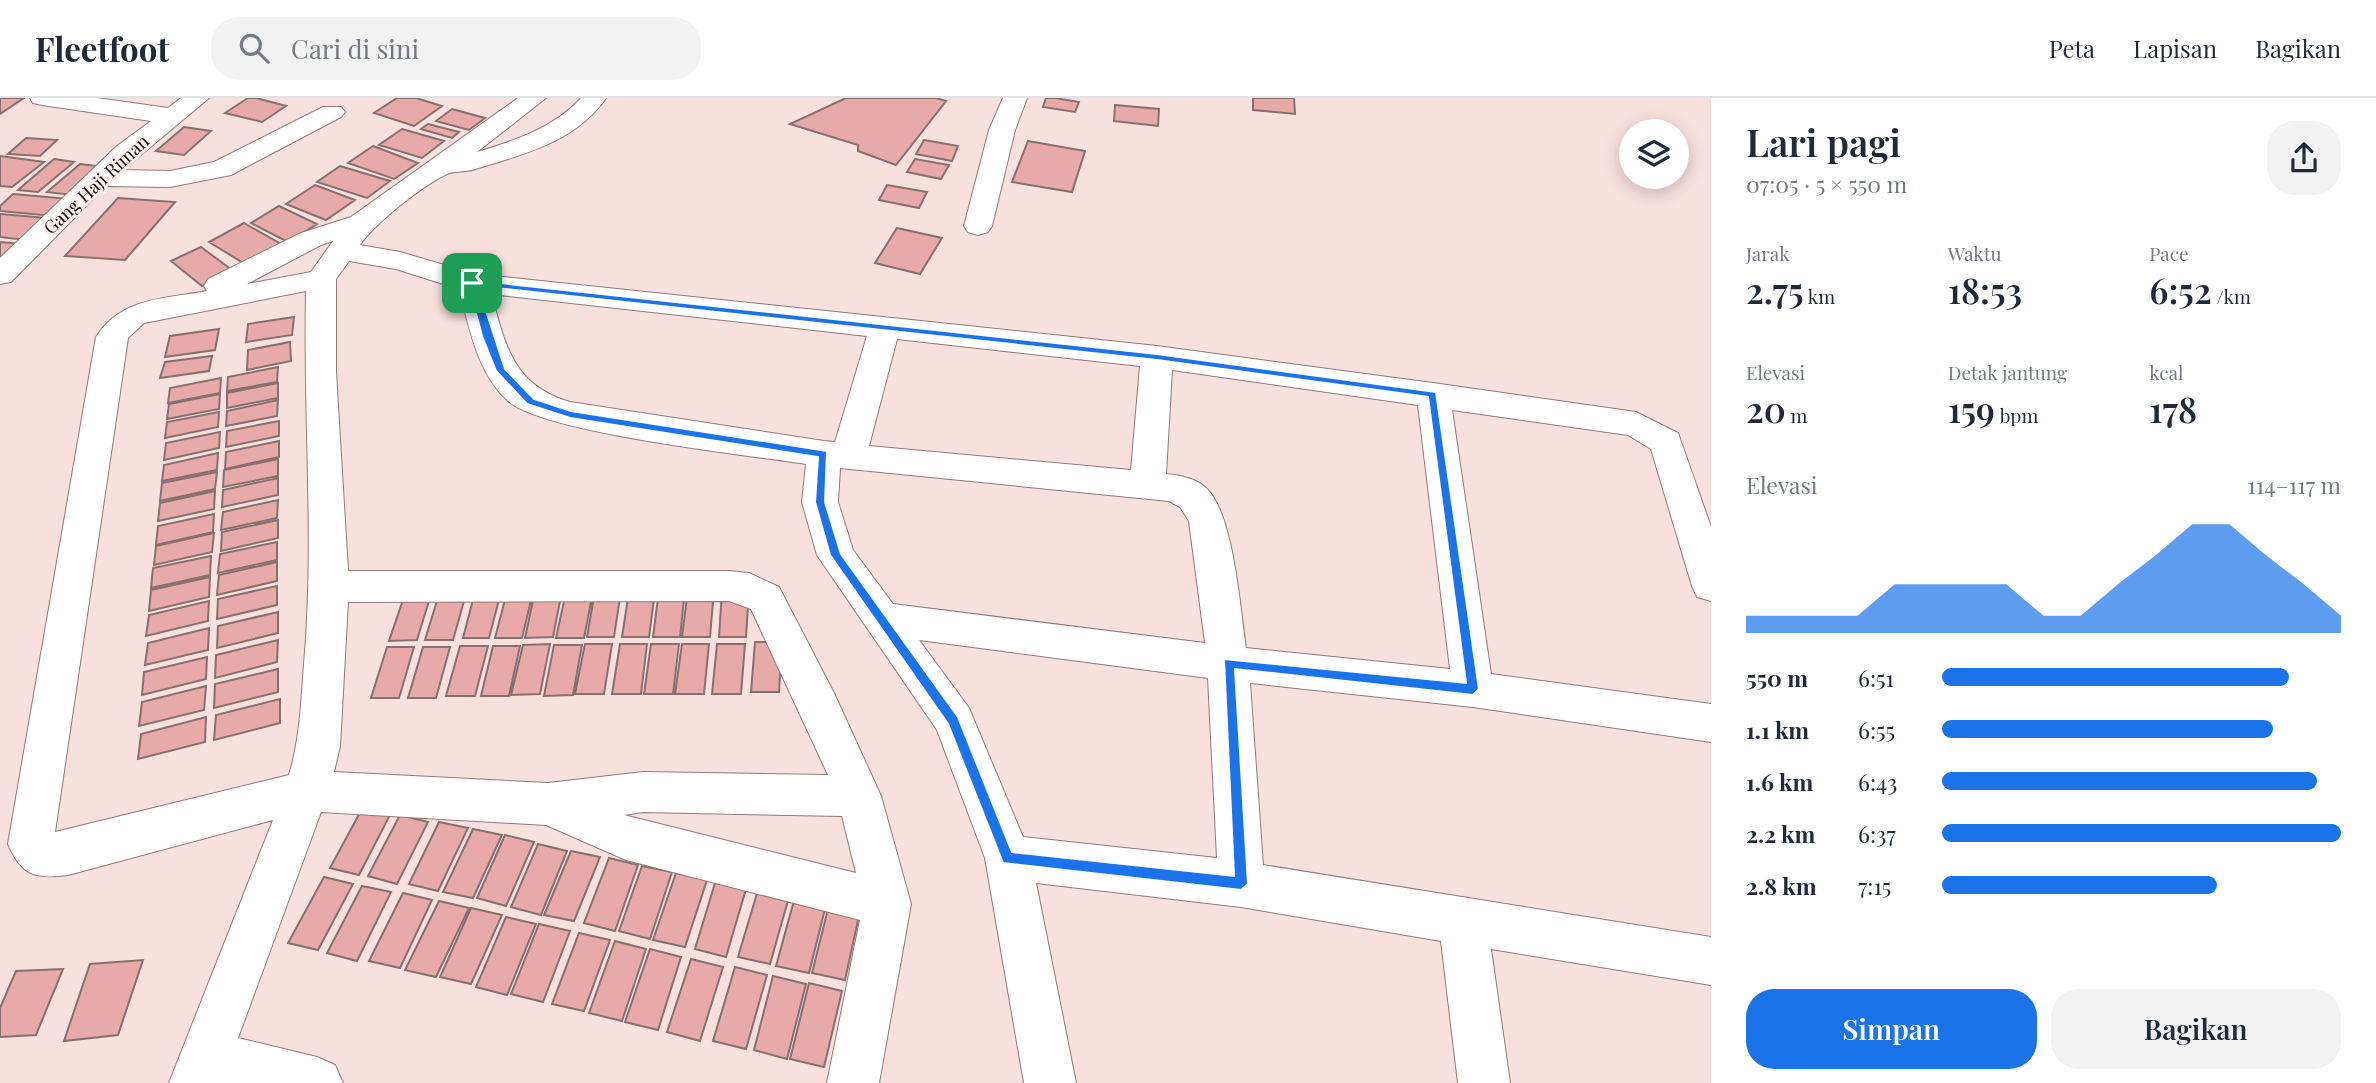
<!DOCTYPE html>
<html lang="id">
<head>
<meta charset="utf-8">
<style>
  :root { --surface:#fff; --page:#f2f2f3; --text:#1f2937; --muted:#747a83; --line:#e0e1e3; --accent:#1a73e8 }
  body { margin:0; font-family:"Playfair Display",serif; background:var(--page); color:var(--text); height:100vh; display:flex; flex-direction:column; font-size:26px; white-space:nowrap }
  * { box-sizing:border-box; margin:0 }
  p { font-size:23px; color:var(--muted) }
  .icon { flex:none; width:38px; height:38px; fill:none; stroke:currentColor; stroke-width:2; stroke-linecap:round; stroke-linejoin:round }
  .map { position:relative; flex:1; overflow:hidden }
  .side { display:flex; flex-direction:column; background:var(--surface); width:665px }
  .side>* { flex:none }
  .fabs { position:absolute; left:1619px; top:21px; display:grid; gap:14px }
  .fabs a { display:grid; place-items:center; width:70px; height:70px; border-radius:50%; background:var(--surface); box-shadow:0 4px 18px #0003; font-size:35px }
  .pin { position:absolute; display:grid; place-items:center; width:60px; height:60px; color:#fff; margin:-30px; border-radius:14px; box-shadow:0 4px 10px #0006 }
  .round { display:grid; place-items:center; flex:none; width:74px; height:74px; border-radius:28px; background:var(--page) }
  .summary { display:flex; align-items:center; justify-content:space-between; height:119px; padding:0 35px }
  h1 { font-size:38px; font-weight:600; line-height:52px }
  .figures { display:grid; grid-template-columns:repeat(3,1fr); gap:10px; height:119px; padding:7px 35px }
  .figures div { display:grid; align-content:center }
  .figures b { font-size:35px; font-weight:600 }
  .figures small { font-size:19px; font-weight:400 }
  .figures p { font-size:19px }
  .chart { height:196px; padding:14px 35px }
  .chart p { display:flex; justify-content:space-between }
  .chart svg { width:100%; height:126px; margin-top:7px; fill:var(--accent); opacity:.7 }
  .button { display:flex; gap:14px; margin-top:auto; padding:14px 35px }
  .button a { flex:1; height:80px; border-radius:28px; background:var(--accent); color:#fff; font-size:28px; font-weight:600; line-height:80px; text-align:center }
  .button a+a { background:var(--page); color:var(--text) }
  ul { padding:0 35px; list-style:none; font-size:23px }
  li { display:grid; grid-template-columns:112px 84px 1fr; align-items:center; height:52px }
  li i { height:18px; border-radius:9px; background:var(--accent) }
  header { display:flex; align-items:center; gap:42px; box-sizing:border-box; height:98px; padding:0 35px; background:var(--surface); border-bottom:2px solid var(--line) }
  header strong { font-size:33px }
  nav { display:flex; gap:38px; margin-inline-start:auto; font-size:24px }
  .search { width:490px; height:63px; background:var(--page); display:flex; align-items:center; gap:18px; box-sizing:border-box; padding:0 24px; border-radius:28px; color:var(--muted); font-size:26px }
  main { display:flex; flex:1; min-height:0 }
  .map>svg:first-child { display:block }
</style>
</head>
<body>
<header>
<strong>Fleetfoot</strong>
<div class="search"><svg class="icon" aria-label="search" viewBox="0 0 24 24"><circle cx="10" cy="10" r="6"/><path d="M15 15l6 6"/></svg>Cari di sini</div>
<nav><a>Peta</a><a>Lapisan</a><a>Bagikan</a></nav>
</header>
<main>
<div class="map">
<svg width="1711" height="985" viewBox="0 0 1711 985">
  <rect width="100%" height="100%" fill="#f8e0df"/>
  <path fill="#e7aaa9" stroke="#867170" stroke-width="2" d="M 0,0 L 24,0 L 0,16 Z
    M 248,0 L 256,0 L 286,8 L 262,24 L 225,15 Z
    M 397,0 L 416,0 L 442,8 L 414,28 L 374,15 Z
    M 846,0 L 936,0 L 946,3 L 896,67 L 858,53 L 858,47 L 790,26 Z
    M 1046,0 L 1055,0 L 1079,4 L 1075,14 L 1043,9 Z
    M 1253,0 L 1294,0 L 1295,16 L 1253,12 Z
    M 1115,7 L 1159,11 L 1158,28 L 1114,23 Z
    M 452,11 L 485,20 L 469,32 L 436,23 Z
    M 428,26 L 459,34 L 452,40 L 421,31 Z
    M 184,29 L 211,33 L 184,57 L 156,53 Z
    M 402,31 L 444,43 L 422,60 L 379,47 Z
    M 26,40 L 57,42 L 40,58 L 8,56 Z
    M 924,42 L 958,48 L 952,63 L 916,56 Z
    M 1028,43 L 1085,53 L 1072,94 L 1012,84 Z
    M 373,48 L 418,65 L 394,81 L 348,65 Z
    M 0,58 L 44,64 L 12,89 L 0,88 Z
    M 54,61 L 74,64 L 38,94 L 18,92 Z
    M 915,61 L 949,67 L 941,81 L 907,74 Z
    M 80,66 L 105,69 L 73,97 L 47,94 Z
    M 340,68 L 390,83 L 367,100 L 317,84 Z
    M 315,87 L 355,102 L 326,122 L 286,106 Z
    M 887,87 L 927,94 L 919,110 L 879,102 Z
    M 13,96 L 70,101 L 54,118 L 0,113 L 0,108 Z
    M 118,100 L 175,104 L 125,162 L 65,158 Z
    M 279,108 L 317,126 L 288,144 L 251,125 Z
    M 0,116 L 48,120 L 26,142 L 0,139 Z
    M 244,125 L 281,146 L 245,166 L 209,144 Z
    M 897,130 L 942,140 L 920,176 L 875,165 Z
    M 0,144 L 24,146 L 0,164 Z
    M 201,149 L 232,172 L 202,188 L 171,163 Z
    M 294,219 L 292,237 L 246,244 L 248,226 Z
    M 219,231 L 215,252 L 165,259 L 170,238 Z
    M 290,244 L 291,263 L 247,272 L 248,252 Z
    M 212,258 L 209,273 L 160,280 L 165,264 Z
    M 278,269 L 277,284 L 227,293 L 228,279 Z
    M 221,280 L 220,295 L 168,305 L 170,290 Z
    M 278,285 L 278,300 L 227,310 L 227,295 Z
    M 220,296 L 219,311 L 167,321 L 169,306 Z
    M 278,302 L 277,318 L 226,328 L 227,313 Z
    M 219,314 L 218,329 L 165,340 L 167,324 Z
    M 279,323 L 279,338 L 226,349 L 227,333 Z
    M 220,334 L 219,350 L 164,362 L 166,345 Z
    M 279,343 L 279,359 L 225,371 L 226,354 Z
    M 218,355 L 217,372 L 162,383 L 164,367 Z
    M 278,361 L 278,378 L 223,389 L 224,372 Z
    M 217,374 L 215,391 L 160,403 L 162,385 Z
    M 278,380 L 278,397 L 222,409 L 223,392 Z
    M 215,393 L 214,411 L 158,423 L 160,405 Z
    M 278,402 L 277,420 L 221,432 L 223,414 Z
    M 214,416 L 213,434 L 156,447 L 158,428 Z
    M 278,422 L 278,440 L 221,453 L 222,434 Z
    M 214,435 L 212,454 L 154,467 L 156,448 Z
    M 277,444 L 277,462 L 218,475 L 220,456 Z
    M 211,458 L 210,477 L 151,490 L 153,470 Z
    M 277,464 L 277,483 L 217,497 L 219,477 Z
    M 210,479 L 209,499 L 149,513 L 151,492 Z
    M 277,488 L 277,507 L 217,521 L 218,501 Z
    M 659,492 L 685,492 L 680,539 L 653,539 Z
    M 688,492 L 714,492 L 710,539 L 682,539 Z
    M 722,492 L 749,492 L 746,539 L 719,539 Z
    M 535,493 L 562,493 L 553,539 L 525,540 Z
    M 595,493 L 621,493 L 614,539 L 587,539 Z
    M 629,493 L 655,493 L 649,539 L 622,539 Z
    M 475,494 L 501,494 L 489,540 L 463,540 Z
    M 507,494 L 533,494 L 522,540 L 495,540 Z
    M 566,494 L 593,494 L 584,540 L 556,540 Z
    M 405,496 L 431,496 L 417,542 L 389,543 Z
    M 439,496 L 466,496 L 453,542 L 425,542 Z
    M 209,503 L 208,523 L 146,538 L 149,517 Z
    M 278,514 L 278,535 L 217,550 L 218,528 Z
    M 209,530 L 208,552 L 145,567 L 148,545 Z
    M 278,542 L 277,564 L 215,580 L 216,557 Z
    M 755,544 L 782,544 L 779,594 L 751,594 Z
    M 550,546 L 540,596 L 511,597 L 523,547 Z
    M 585,546 L 612,546 L 604,596 L 575,596 Z
    M 620,546 L 647,546 L 641,596 L 612,596 Z
    M 651,546 L 679,546 L 673,596 L 644,596 Z
    M 682,546 L 709,546 L 704,596 L 675,596 Z
    M 717,546 L 745,546 L 741,596 L 712,596 Z
    M 554,547 L 582,547 L 573,597 L 544,598 Z
    M 460,548 L 488,548 L 475,598 L 446,598 Z
    M 493,548 L 520,548 L 509,598 L 481,598 Z
    M 387,549 L 414,549 L 399,600 L 371,600 Z
    M 423,549 L 450,549 L 436,600 L 408,600 Z
    M 207,559 L 206,581 L 142,597 L 144,574 Z
    M 278,571 L 278,594 L 214,610 L 215,586 Z
    M 206,588 L 204,612 L 139,628 L 142,604 Z
    M 280,601 L 280,625 L 214,642 L 216,617 Z
    M 206,619 L 205,644 L 138,661 L 141,636 Z
    M 363,709 L 391,715 L 359,777 L 330,770 Z
    M 400,717 L 428,724 L 397,786 L 368,778 Z
    M 439,724 L 468,730 L 438,793 L 409,786 Z
    M 473,731 L 502,737 L 473,800 L 443,794 Z
    M 505,737 L 534,744 L 506,808 L 477,800 Z
    M 538,746 L 567,753 L 541,817 L 511,809 Z
    M 571,753 L 600,759 L 574,823 L 544,817 Z
    M 609,760 L 638,767 L 615,833 L 584,825 Z
    M 642,768 L 672,774 L 650,841 L 619,833 Z
    M 676,775 L 707,782 L 685,849 L 653,842 Z
    M 324,779 L 353,786 L 318,852 L 288,845 Z
    M 715,785 L 746,791 L 726,859 L 695,851 Z
    M 362,788 L 391,794 L 357,863 L 327,855 Z
    M 758,792 L 789,799 L 770,866 L 738,859 Z
    M 403,795 L 432,802 L 400,870 L 369,863 Z
    M 795,799 L 826,807 L 809,875 L 776,868 Z
    M 439,803 L 469,810 L 436,879 L 405,872 Z
    M 829,807 L 860,813 L 845,882 L 812,875 Z
    M 471,810 L 502,817 L 471,886 L 440,879 Z
    M 506,819 L 536,826 L 507,897 L 476,889 Z
    M 539,826 L 570,833 L 543,904 L 511,896 Z
    M 579,835 L 610,842 L 584,913 L 552,906 Z
    M 615,843 L 646,851 L 622,923 L 589,915 Z
    M 650,851 L 681,859 L 658,932 L 625,924 Z
    M 691,861 L 723,869 L 700,943 L 667,934 Z
    M 143,862 L 118,937 L 64,943 L 90,866 Z
    M 735,869 L 767,877 L 746,951 L 713,943 Z
    M 63,871 L 36,937 L 0,939 L 0,910 L 16,873 Z
    M 773,878 L 806,886 L 787,961 L 754,952 Z
    M 809,885 L 842,893 L 824,969 L 790,961 Z"/>
  <g fill="none" stroke-linecap="round" stroke-linejoin="round">
    <g stroke="#907a79" stroke-width="2">
      <path id="minor" d="M 30,0 L 97,0 L 168,10 L 181,0 L 209,0 L 123,72 L 170,73 L 214,64 L 323,9 L 341,9 L 345,14 L 341,19 L 231,77 L 170,89 L 106,88 L 11,184 L 0,186 L 0,160 L 117,48 L 151,23 L 42,7 L 33,5 Z
        M 518,0 L 546,0 L 477,54 C 514,43 554,30 581,0 L 606,0 C 575,45 521,57 472,72 C 464,74 452,73 447,76 C 423,87 374,126 360,147 L 400,154 L 475,176 L 1157,248 L 1433,285 L 1636,314 L 1678,335 L 1711,429 L 1711,503 L 1697,499 L 1692,488 L 1651,351 L 1628,337 L 1452,312 L 1491,576 L 1711,606 L 1711,644 L 1473,609 L 1250,585 L 1263,767 L 1711,839 L 1711,887 L 1491,851 L 1510,985 L 1458,985 L 1441,843 L 1241,809 L 1036,785 L 1076,985 L 1024,985 L 985,760 L 937,632 L 817,457 L 802,404 L 806,366 C 749,357 543,335 508,303 C 477,275 469,228 459,191 L 396,171 L 349,163 L 336,181 L 336,274 L 348,473 L 729,473 L 749,475 L 779,489 L 834,595 L 881,698 L 911,806 L 879,985 L 827,985 L 860,822 L 626,762 L 546,727 L 321,714 L 238,940 L 317,959 L 335,967 L 343,985 L 169,985 L 273,722 L 68,777 C 35,781 22,778 8,746 L 96,239 C 122,199 164,201 207,193 L 204,188 L 208,181 L 301,135 L 351,119 ZM 333,143 L 311,174 L 247,186 L 321,147 ZM 306,193 C 303,318 315,442 304,566 C 301,604 300,641 289,677 L 55,734 L 128,240 L 144,225 ZM 491,196 L 867,238 L 835,344 L 824,343 L 570,304 C 513,287 506,249 491,196 ZM 897,241 L 1140,268 L 1131,372 L 869,348 ZM 1172,272 L 1418,307 L 1450,571 L 1246,550 C 1240,511 1234,416 1206,390 C 1196,380 1178,377 1166,376 ZM 840,370 L 1169,403 L 1180,409 L 1189,423 L 1205,545 L 893,506 L 853,452 L 838,404 ZM 729,503 L 751,511 L 828,677 L 643,674 L 548,685 L 334,674 L 340,648 L 348,504 ZM 919,542 L 1208,580 L 1217,760 L 1023,739 L 969,610 ZM 643,714 L 842,718 L 856,775 L 624,717 Z
        M 1003,0 L 1027,0 L 1015,32 L 992,128 L 988,134 L 978,137 L 968,134 L 964,128 L 989,32 Z"/>
    </g>
    <use href="#minor" fill="#fff" fill-rule="evenodd"/>
  </g>
  <path fill="#1a73e8" stroke="#fff" stroke-width="2" fill-rule="evenodd" d="M 472,182 L 1157,256 L 1436,294 L 1479,591 L 1473,597 L 1235,571 L 1248,786 L 1241,792 L 1003,765 L 948,626 L 830,457 L 815,404 L 818,359 L 570,320 L 527,306 L 496,273 L 482,238 L 468,185 ZM 478,188 L 1157,262 L 1428,299 L 1466,585 L 1224,561 L 1234,778 L 1012,754 L 958,619 L 841,456 L 825,404 L 827,353 L 571,313 L 534,301 L 505,271 Z"/>
  <g text-anchor="middle" dominant-baseline="central" stroke-width="6" stroke-linejoin="round" paint-order="stroke">
    <g font-size="18" fill="#110a0a" stroke="#fef0ef">
      <text transform="translate(96 86) rotate(-43)">Gang Haji Riman</text>
    </g>
  </g>
</svg>
<div class="fabs">
<a><svg class="icon" aria-label="layers" viewBox="0 0 24 24"><path d="M12 4l9 5-9 5-9-5zM3 14l9 5 9-5"/></svg></a>
</div>
<div class="pin" style="left:472px;top:185px;background:#1e9e55"><svg class="icon" aria-label="arrive" viewBox="0 0 24 24"><path d="M6 21V4h12l-3 4 3 4H6"/></svg></div>
</div>
<section class="side">
<div class="summary"><div><h1>Lari pagi</h1><p>07:05 · 5 × 550 m</p></div><a class="round"><svg class="icon" aria-label="share" viewBox="0 0 24 24"><path d="M12 15V3M7 8l5-5 5 5M5 13v7h14v-7"/></svg></a></div>
<div class="figures">
<div><p>Jarak</p><b>2.75<small> km</small></b></div>
<div><p>Waktu</p><b>18:53</b></div>
<div><p>Pace</p><b>6:52<small> /km</small></b></div>
</div>
<div class="figures">
<div><p>Elevasi</p><b>20<small> m</small></b></div>
<div><p>Detak jantung</p><b>159<small> bpm</small></b></div>
<div><p>kcal</p><b>178</b></div>
</div>
<div class="chart"><p><span>Elevasi</span>114–117 m</p>
<svg viewBox="0 0 160 44" preserveAspectRatio="none"><path d="M0 44V38L10 38L20 38L30 38L40 27L50 27L60 27L70 27L80 38L90 38L100 27L110 17L120 6L130 6L140 17L150 27L160 38V44z"/></svg>
</div>
<ul>
<li><b>550 m</b>6:51<i style="width:87%"></i></li>
<li><b>1.1 km</b>6:55<i style="width:83%"></i></li>
<li><b>1.6 km</b>6:43<i style="width:94%"></i></li>
<li><b>2.2 km</b>6:37<i style="width:100%"></i></li>
<li><b>2.8 km</b>7:15<i style="width:69%"></i></li>
</ul>
<div class="button"><a>Simpan</a><a>Bagikan</a></div>
</section>
</main>
</body>
</html>
